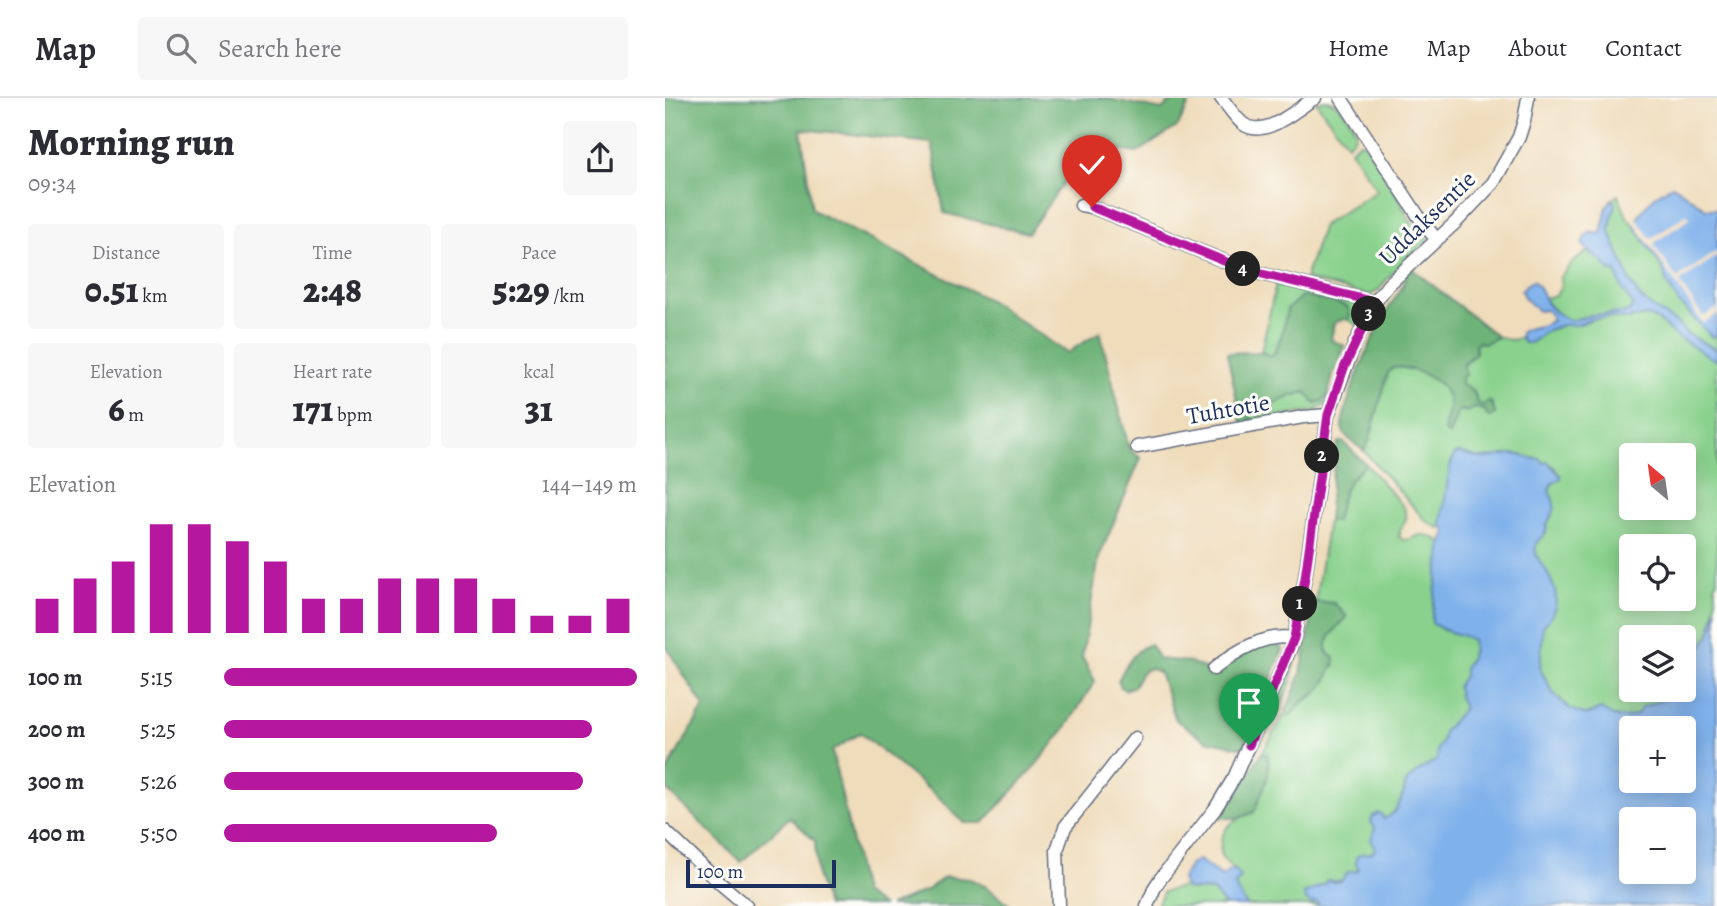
<!DOCTYPE html>
<html lang="en">
<head>
<meta charset="utf-8">
<style>
  :root { --surface:#fff; --page:#f7f7f7; --text:#2b2b33; --muted:#7c7c81; --line:#e1e1e2; --accent:#b5179e }
  body { margin:0; font-family:Alegreya,serif; background:var(--page); color:var(--text); height:100vh; display:flex; flex-direction:column; font-size:26px; white-space:nowrap }
  * { box-sizing:border-box; margin:0 }
  p { font-size:23px; color:var(--muted) }
  .icon { flex:none; width:38px; height:38px; fill:none; stroke:currentColor; stroke-width:2; stroke-linecap:round; stroke-linejoin:round }
  .map { position:relative; flex:1; overflow:hidden }
  .panel { display:flex; flex-direction:column; background:var(--surface); width:665px }
  .panel>* { flex:none }
  .needle { width:46px; rotate:331deg }
  .tools { position:absolute; left:954px; top:345px; display:grid; gap:14px }
  .tools a { display:grid; place-items:center; width:77px; height:77px; border-radius:7px; background:var(--surface); box-shadow:0 4px 18px #0003; font-size:35px }
  .scale { position:absolute; left:21px; bottom:18px; width:150px; box-sizing:border-box; padding-left:7px; border:4px solid #1b2f5e; border-top:0; font-size:19px; line-height:24px; white-space:nowrap; color:#1b2f5e; -webkit-text-stroke:5px #fdfcf7; paint-order:stroke }
  .pin { position:absolute; display:grid; place-items:center; width:60px; height:60px; color:#fff; margin:-72px -30px; border-radius:50% 50% 50% 0; rotate:-45deg; box-shadow:0 0 7px #0007 }
  .pin .icon { rotate:45deg }
  .km { position:absolute; width:35px; height:35px; margin:-18px; border-radius:50%; background:#222; color:#fff; font-size:19px; line-height:35px; text-align:center }
  .round { display:grid; place-items:center; flex:none; width:74px; height:74px; border-radius:7px; background:var(--page) }
  .head { display:flex; align-items:center; justify-content:space-between; height:119px; padding:0 28px }
  h1 { font-size:38px; font-weight:800; line-height:52px }
  .metrics { display:grid; grid-template-columns:repeat(3,1fr); gap:10px; height:119px; padding:7px 28px }
  .metrics div { display:grid; align-content:center; border-radius:7px; background:var(--page); text-align:center }
  .metrics b { font-size:35px; font-weight:800 }
  .metrics small { font-size:19px; font-weight:400 }
  .metrics p { font-size:19px }
  .chart { height:196px; padding:14px 28px }
  .chart p { display:flex; justify-content:space-between }
  .chart svg { width:100%; height:126px; margin-top:7px; stroke:var(--accent); stroke-width:6 }
  ul { padding:0 28px; list-style:none; font-size:23px }
  li { display:grid; grid-template-columns:112px 84px 1fr; align-items:center; height:52px }
  li i { height:18px; border-radius:9px; background:var(--accent) }
  header { display:flex; align-items:center; gap:42px; box-sizing:border-box; height:98px; padding:0 35px; background:var(--surface); border-bottom:2px solid var(--line) }
  header strong { font-size:33px }
  nav { display:flex; gap:38px; margin-inline-start:auto; font-size:24px }
  .search { width:490px; height:63px; background:var(--page); display:flex; align-items:center; gap:18px; box-sizing:border-box; padding:0 24px; border-radius:7px; color:var(--muted); font-size:26px }
  main { display:flex; flex:1; min-height:0 }
  .map>svg:first-child { display:block }
</style>
</head>
<body>
<header>
<strong>Map</strong>
<div class="search"><svg class="icon" aria-label="search" viewBox="0 0 24 24"><circle cx="10" cy="10" r="6"/><path d="M15 15l6 6"/></svg>Search here</div>
<nav><a>Home</a><a>Map</a><a>About</a><a>Contact</a></nav>
</header>
<main>
<section class="panel">
<div class="head"><div><h1>Morning run</h1><p>09:34</p></div><a class="round"><svg class="icon" aria-label="share" viewBox="0 0 24 24"><path d="M12 15V3M7 8l5-5 5 5M5 13v7h14v-7"/></svg></a></div>
<div class="metrics">
<div><p>Distance</p><b>0.51<small> km</small></b></div>
<div><p>Time</p><b>2:48</b></div>
<div><p>Pace</p><b>5:29<small> /km</small></b></div>
</div>
<div class="metrics">
<div><p>Elevation</p><b>6<small> m</small></b></div>
<div><p>Heart rate</p><b>171<small> bpm</small></b></div>
<div><p>kcal</p><b>31</b></div>
</div>
<div class="chart"><p><span>Elevation</span>144–149 m</p>
<svg viewBox="0 0 160 44" preserveAspectRatio="none"><path d="M5 44V32M15 44V25M25 44V19M35 44V6M45 44V6M55 44V12M65 44V19M75 44V32M85 44V32M95 44V25M105 44V25M115 44V25M125 44V32M135 44V38M145 44V38M155 44V32"/></svg>
</div>
<ul>
<li><b>100 m</b>5:15<i style="width:100%"></i></li>
<li><b>200 m</b>5:25<i style="width:89%"></i></li>
<li><b>300 m</b>5:26<i style="width:87%"></i></li>
<li><b>400 m</b>5:50<i style="width:66%"></i></li>
</ul>
</section>
<div class="map">
<svg width="1052" height="808" viewBox="0 0 1052 808">
  <rect width="100%" height="100%" fill="#fdfcf7"/>
  <filter id="ink" filterUnits="userSpaceOnUse"><feTurbulence type="fractalNoise" baseFrequency=".0143" numOctaves="2"/><feDisplacementMap in="SourceGraphic" scale="14" xChannelSelector="R" yChannelSelector="G"/><feConvolveMatrix kernelMatrix="1 2 1 2 8 2 1 2 1" color-interpolation-filters="sRGB"/></filter>
  <filter id="wash" filterUnits="userSpaceOnUse"><feTurbulence type="fractalNoise" baseFrequency=".00686" numOctaves="4" result="noise"/><feDisplacementMap in="SourceGraphic" scale="28" xChannelSelector="R" yChannelSelector="G"/><feGaussianBlur stdDeviation="1.57" result="paint"/><feColorMatrix in="noise" values="0 0 0 0 0 0 0 0 0 0 0 0 0 0 0 0 0 1.4 0 .05"/><feComposite in="paint" operator="in"/></filter>
  <g filter="url(#wash)">
    <rect width="100%" height="100%" fill="#efdcbb"/>
    <path fill="#89d18c" stroke="#528075" stroke-width="2" fill-rule="evenodd" d="M 661,2 C 678,6 683,19 691,33 L 689,40 L 682,46 L 651,4 Z
      M 697,44 L 700,45 L 729,92 L 744,121 L 758,139 L 763,138 L 764,141 L 729,173 L 713,193 L 707,196 L 702,197 L 640,181 L 658,127 L 712,93 L 686,52 L 693,45 Z
      M 953,97 L 962,119 L 969,127 L 998,171 L 1002,186 L 1047,239 L 1052,237 L 1052,252 L 1022,236 L 1012,225 L 985,208 L 974,198 L 965,183 L 945,134 L 949,103 L 946,102 Z
      M 923,153 L 938,164 L 944,172 L 950,173 L 958,192 L 968,207 L 965,213 L 960,215 L 927,217 L 906,223 C 893,217 886,212 879,200 L 891,197 L 896,189 L 895,179 L 906,166 Z
      M 611,186 L 694,206 C 699,213 697,220 692,227 L 684,222 L 685,217 L 617,236 L 608,259 L 596,254 Z
      M 982,218 L 993,222 L 1009,237 L 1052,263 L 1052,482 L 1050,487 C 1052,500 1051,513 1047,526 L 1052,531 L 1034,627 L 973,616 L 961,621 L 945,617 L 921,617 L 905,611 L 888,595 L 870,561 L 871,444 L 881,435 C 880,418 894,412 884,393 L 886,387 L 895,381 L 890,370 L 883,365 L 879,365 C 870,362 857,355 846,356 C 837,357 828,360 818,360 C 808,360 801,353 790,356 L 785,368 L 777,429 L 773,430 L 760,422 L 699,353 L 704,343 L 723,275 L 727,270 C 747,267 782,282 784,304 C 785,312 781,323 779,332 L 785,336 L 792,313 L 813,310 L 830,315 L 827,305 L 819,308 L 812,304 L 810,295 L 802,288 L 796,287 C 796,272 799,264 811,255 L 810,248 L 814,244 L 820,245 L 833,239 C 841,241 848,244 855,239 L 859,245 L 865,245 L 883,232 L 897,227 L 913,227 L 926,221 L 945,219 L 962,221 ZM 966,357 L 1018,357 L 1018,410 L 966,410 ZM 966,448 L 1018,448 L 1018,500 L 966,500 ZM 966,539 L 1018,539 L 1019,573 L 1026,594 L 1011,592 L 966,592 Z
      M 641,294 L 650,305 L 657,303 L 663,297 L 662,306 L 649,313 L 586,323 L 586,315 L 593,308 L 607,307 L 626,298 Z
      M 701,366 L 738,408 C 747,425 735,423 734,439 L 738,442 C 745,442 748,439 755,437 C 762,435 770,441 777,444 L 768,525 L 778,532 L 800,538 L 815,548 L 806,808 L 762,808 L 706,756 L 696,756 L 694,771 C 684,777 675,787 663,782 L 660,786 L 639,796 L 647,806 L 651,803 L 653,805 L 653,808 L 582,808 L 572,792 L 570,787 L 575,780 L 570,772 L 556,759 C 553,732 564,723 589,714 L 594,700 L 602,656 L 596,656 L 620,616 L 624,618 L 635,606 L 651,596 L 662,582 L 664,573 L 670,567 C 653,543 665,538 682,519 L 669,505 L 650,504 L 663,422 L 671,423 L 676,402 L 683,384 Z
      M 628,554 L 631,557 L 626,584 L 613,615 L 574,682 L 572,682 L 610,602 Z
      M 519,788 L 522,791 L 548,793 L 561,808 L 492,808 L 498,794 Z"/>
    <path fill="#6eb378" stroke="#44716b" stroke-width="2" d="M 0,0 L 440,0 L 497,12 L 509,0 L 527,0 L 513,28 L 472,55 L 416,46 L 401,81 L 363,135 L 279,115 L 267,45 L 136,31 L 147,112 L 326,203 L 402,255 L 435,234 L 464,351 L 476,360 L 434,459 L 417,559 L 430,583 L 400,631 L 365,674 L 318,725 L 299,725 L 278,703 L 195,635 L 167,653 L 198,795 L 217,808 L 162,808 L 152,777 L 150,743 L 125,719 L 76,764 L 0,690 L 0,676 L 39,609 L 0,547 Z
      M 746,170 L 833,239 L 820,245 L 813,244 L 810,248 L 811,255 L 803,261 L 798,268 L 801,276 L 796,280 L 796,287 C 806,288 810,295 812,304 L 818,308 L 823,303 L 827,305 L 830,316 L 826,319 L 822,318 L 820,312 C 813,310 807,309 803,314 L 796,312 L 793,313 L 784,337 L 779,332 C 781,324 785,313 784,304 C 782,282 746,267 727,270 L 723,275 L 704,343 L 699,353 C 692,347 678,339 677,329 C 677,322 681,310 683,303 C 694,270 707,238 725,208 C 731,197 741,188 741,175 Z
      M 637,198 L 669,204 L 683,209 L 685,217 L 684,222 L 679,221 L 669,225 L 666,242 L 680,248 L 668,277 L 663,297 L 657,303 L 649,305 L 641,294 L 626,298 L 607,307 L 593,308 L 586,315 L 586,323 L 577,326 L 562,255 L 596,254 L 608,258 L 617,236 L 622,211 Z
      M 673,344 L 678,344 L 701,366 L 683,384 L 676,402 L 671,424 L 663,422 L 667,380 Z
      M 650,504 L 669,505 L 682,519 C 672,530 659,540 662,555 L 670,560 C 670,568 666,569 664,576 C 657,594 650,594 636,605 C 632,609 628,614 624,619 L 620,616 L 636,575 Z
      M 485,546 L 494,561 L 525,564 L 550,575 C 565,564 601,534 618,551 L 578,650 L 541,642 L 511,622 L 494,574 L 485,570 L 477,574 L 469,588 L 460,592 L 456,589 L 453,583 C 460,568 469,552 485,546 Z
      M 596,656 L 602,656 C 608,677 596,695 589,714 L 574,720 L 555,720 L 571,697 Z
      M 280,779 L 305,781 L 322,789 L 346,808 L 224,808 L 260,793 Z"/>
    <path fill="#7fb1eb" stroke="#4d70a4" stroke-width="2" fill-rule="evenodd" d="M 1008,87 L 1041,111 L 1052,111 L 1052,237 L 1047,239 L 1015,206 L 1002,186 L 998,171 L 969,127 L 976,114 L 990,98 Z
      M 946,102 L 951,106 L 946,123 L 945,134 L 965,183 L 974,198 L 985,208 L 1012,225 L 1022,236 L 1052,252 L 1052,263 L 1009,237 L 993,222 L 982,218 L 962,221 L 945,219 L 926,221 L 913,227 L 897,227 L 883,232 L 865,245 L 859,245 L 855,239 L 857,233 C 868,227 877,231 887,222 L 886,218 L 881,212 L 873,213 L 859,199 L 856,193 L 861,187 L 868,183 C 876,188 877,199 883,207 C 889,215 897,219 906,223 L 927,217 L 960,215 L 965,213 L 968,207 L 958,192 L 950,173 L 944,172 C 937,161 925,156 917,146 L 920,139 L 926,134 L 933,136 L 936,135 L 942,109 Z
      M 795,355 C 802,356 811,360 818,360 C 828,360 837,357 846,356 C 856,355 865,362 875,361 L 879,365 L 883,364 L 896,378 L 895,381 L 886,386 L 884,393 C 898,420 880,415 881,435 L 871,445 C 871,448 870,452 871,456 C 873,463 880,469 883,476 C 894,496 895,512 878,528 L 875,571 L 888,595 L 905,611 L 921,617 L 936,611 C 950,621 958,623 973,616 L 977,609 L 1001,601 L 1005,592 L 1018,592 C 1019,577 1017,548 1037,548 L 1045,536 L 1052,511 L 1052,808 L 653,808 L 653,805 L 651,804 L 647,806 L 641,802 L 639,796 L 660,786 L 662,782 L 669,784 L 676,783 L 682,775 L 686,773 L 690,774 L 694,771 L 691,766 L 691,759 L 696,756 L 706,755 L 710,751 L 706,741 L 710,730 L 706,724 L 708,718 L 714,715 L 717,716 L 718,721 C 728,719 735,706 738,696 C 740,693 739,689 741,685 C 745,677 764,667 772,662 L 773,650 L 777,644 L 779,633 L 799,610 L 794,598 L 792,589 L 799,578 L 799,570 L 806,559 L 808,549 L 807,542 C 794,534 779,535 767,525 L 767,519 L 777,444 L 781,434 L 776,426 L 785,368 L 790,356 ZM 966,630 L 1018,630 L 1018,682 L 966,682 ZM 966,721 L 1018,721 L 1018,774 L 966,774 Z
      M 534,762 L 556,778 L 559,778 L 565,772 L 570,772 L 576,780 L 570,786 L 572,792 L 582,808 L 561,808 L 548,793 L 522,791 L 519,788 L 517,781 C 521,772 525,765 534,762 Z"/>
    <path fill="#efdcbb" d="M 1022,116 L 1025,120 L 988,146 L 1012,181 L 1052,153 L 1052,158 L 1014,184 L 1038,219 L 1052,210 L 1052,216 L 1038,225 L 968,123 L 972,121 L 986,141 Z"/>
  </g>
  <g filter="url(#ink)">
    <g fill="none" stroke-linecap="round" stroke-linejoin="round">
      <g stroke="#656c7f" stroke-width="15">
        <path id="minor" d="M 556,0 C 563,8 569,18 577,25 C 599,43 631,11 650,0
          M 676,0 L 756,122 L 771,141
          M 416,107 L 427,109 L 581,172 L 710,204
          M 472,349 L 638,319 L 663,317
          M 549,571 C 570,553 601,535 629,540
          M 0,733 L 56,786 L 82,808
          M 394,808 L 392,752 L 400,729 L 470,640
          M 482,808 L 490,789 L 496,780 L 550,711 L 570,678 L 626,549 L 629,540 L 640,480 L 663,317 L 690,245 L 710,204 L 723,187 L 791,124 L 828,85 L 854,39 L 859,23 L 863,0"/>
      </g>
      <use href="#minor" stroke="#fff" stroke-width="12"/>
    </g>
  </g>
  <g fill="none" stroke-linecap="round" stroke-linejoin="round" filter="url(#ink)">
    <g stroke="#fff" stroke-width="14">
      <path id="route" d="M 427,109 L 581,172 L 710,204 L 679,270 L 663,317 L 640,480 L 629,540 L 584,647"/>
    </g>
    <use href="#route" stroke="#b5179e" stroke-width="9"/>
  </g>
  <g text-anchor="middle" dominant-baseline="central" stroke-width="6" stroke-linejoin="round" paint-order="stroke">
    <g font-size="24" fill="#1b2f5e" stroke="#fdfcf7">
      <text transform="translate(762 120) rotate(-44)">Uddaksentie</text>
      <text transform="translate(563 311) rotate(-10)">Tuhtotie</text>
    </g>
  </g>
</svg>
<div class="tools">
<a><svg class="needle" viewBox="-14 -14 28 28"><path d="M0-13l5 13h-10z" fill="#e53935"/><path d="M0 13l5-13h-10z" fill="#7c7c81"/></svg></a>
<a><svg class="icon" aria-label="locate" viewBox="0 0 24 24"><circle cx="12" cy="12" r="6"/><path d="M12 2v4M12 18v4M2 12h4M18 12h4"/></svg></a>
<a><svg class="icon" aria-label="layers" viewBox="0 0 24 24"><path d="M12 4l9 5-9 5-9-5zM3 14l9 5 9-5"/></svg></a>
<a>+</a>
<a>−</a>
</div>
<div class="scale">100 m</div>
<div class="pin" style="left:584px;top:647px;background:#1e9e55"><svg class="icon" aria-label="arrive" viewBox="0 0 24 24"><path d="M6 21V4h12l-3 4 3 4H6"/></svg></div>
<div class="pin" style="left:427px;top:109px;background:#d93025"><svg class="icon" aria-label="check" viewBox="0 0 24 24"><path d="M5 12l5 5 9-10"/></svg></div>
<b class="km" style="left:635px;top:506px">1</b>
<b class="km" style="left:657px;top:358px">2</b>
<b class="km" style="left:704px;top:216px">3</b>
<b class="km" style="left:578px;top:171px">4</b>
</div>
</main>
</body>
</html>
